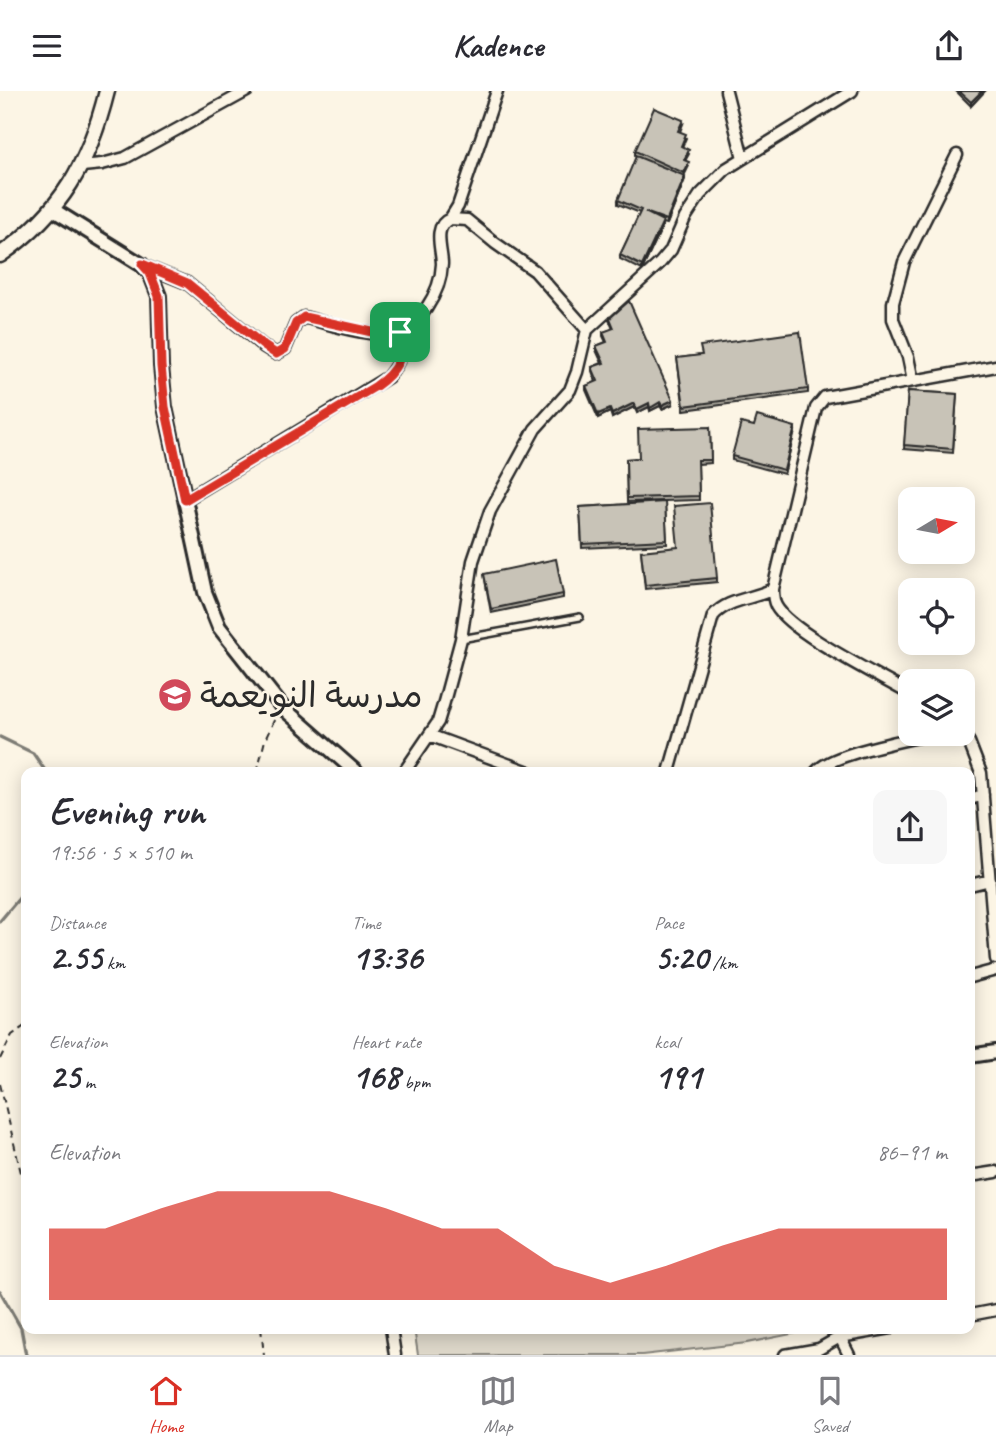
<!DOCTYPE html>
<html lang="en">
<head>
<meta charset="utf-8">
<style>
  :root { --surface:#fff; --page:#f7f7f7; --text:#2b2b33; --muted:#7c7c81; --line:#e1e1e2; --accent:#d93025 }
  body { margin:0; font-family:Caveat,"Playpen Sans Arabic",sans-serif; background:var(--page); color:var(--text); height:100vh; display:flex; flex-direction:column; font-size:26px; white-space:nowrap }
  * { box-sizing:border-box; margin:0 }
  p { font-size:23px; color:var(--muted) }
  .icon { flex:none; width:38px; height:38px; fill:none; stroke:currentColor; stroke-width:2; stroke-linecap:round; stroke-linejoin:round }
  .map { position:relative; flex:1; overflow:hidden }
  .drawer { position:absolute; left:21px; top:676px; width:954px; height:567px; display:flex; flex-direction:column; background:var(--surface); border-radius:14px; box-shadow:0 4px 18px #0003 }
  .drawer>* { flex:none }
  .needle { width:46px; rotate:80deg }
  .fabs { position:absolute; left:898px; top:396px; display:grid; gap:14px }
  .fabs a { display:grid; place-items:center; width:77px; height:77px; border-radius:14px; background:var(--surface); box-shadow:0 4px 18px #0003; font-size:35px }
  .pin { position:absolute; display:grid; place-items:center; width:60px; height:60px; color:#fff; margin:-30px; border-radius:14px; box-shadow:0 4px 10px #0006 }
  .round { display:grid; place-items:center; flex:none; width:74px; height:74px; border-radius:14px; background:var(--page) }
  .overview { display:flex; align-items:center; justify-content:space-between; height:119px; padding:0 28px }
  h1 { font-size:38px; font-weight:700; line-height:52px }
  .stats { display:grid; grid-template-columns:repeat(3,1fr); gap:10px; height:119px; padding:7px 28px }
  .stats div { display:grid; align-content:center }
  .stats b { font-size:35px; font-weight:700 }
  .stats small { font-size:19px; font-weight:400 }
  .stats p { font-size:19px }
  .chart { height:196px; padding:14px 28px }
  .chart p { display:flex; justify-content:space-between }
  .chart svg { width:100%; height:126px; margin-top:7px; fill:var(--accent); opacity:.7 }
  header { display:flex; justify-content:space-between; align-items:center; height:91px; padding:0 28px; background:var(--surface); font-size:32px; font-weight:700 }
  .menu { display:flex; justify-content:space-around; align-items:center; height:98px; border-top:2px solid var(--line); background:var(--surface); font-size:19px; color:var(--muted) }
  .menu a { display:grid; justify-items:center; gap:4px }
  .menu .active { color:var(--accent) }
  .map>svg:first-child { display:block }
</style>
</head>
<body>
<header><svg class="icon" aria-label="menu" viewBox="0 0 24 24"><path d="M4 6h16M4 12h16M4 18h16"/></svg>Kadence<svg class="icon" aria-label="share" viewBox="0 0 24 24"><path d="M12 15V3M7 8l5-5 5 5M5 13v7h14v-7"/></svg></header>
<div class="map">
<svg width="996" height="1264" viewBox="0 0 996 1264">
  <rect width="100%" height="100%" fill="#fcf5e5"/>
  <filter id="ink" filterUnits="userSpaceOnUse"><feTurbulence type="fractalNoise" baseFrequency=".0143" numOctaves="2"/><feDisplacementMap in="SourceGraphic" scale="14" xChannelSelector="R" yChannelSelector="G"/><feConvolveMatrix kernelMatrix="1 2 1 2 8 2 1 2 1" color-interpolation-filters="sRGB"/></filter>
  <g filter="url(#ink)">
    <path fill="#ded8ca" stroke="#84827a" stroke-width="2" d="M 414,1237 L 821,1237 L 747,1252 L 642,1264 L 418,1264 Z"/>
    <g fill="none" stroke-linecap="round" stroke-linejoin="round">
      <path stroke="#7d7b74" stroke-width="3.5" d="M 0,646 L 33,662 L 46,681
        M 0,830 L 26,799
        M 0,1200 L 21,1237 L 26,1264"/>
      <g stroke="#2b2b2b" stroke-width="10">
        <path id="service" d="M 461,548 L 580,526"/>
      </g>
      <g stroke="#2b2b2b" stroke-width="15">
        <path id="minor" d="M 726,0 L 743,67
          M 82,75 L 102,73 L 125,67 L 247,0
          M 450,128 L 467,129 L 495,152 L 535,180 L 587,239
          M 142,174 L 187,192 L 263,255 L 276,263 L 285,258 L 296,232 L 304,226 C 328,233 366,245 390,243 C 419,240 441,200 442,173 C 442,159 432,135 450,128 L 458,115 L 497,0
          M 913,290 L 908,266 L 893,228 L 893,212 L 904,171 L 957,64
          M 185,409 L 388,286 C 400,271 404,260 400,241
          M 773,498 C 773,504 773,509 776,515 C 791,542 880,585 910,603
          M 962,641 L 969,651 L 981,682 L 996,868
          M 429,644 L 529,681
          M 404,681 L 438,631 L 444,611 L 461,548 L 473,470 L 490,420 L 535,338 L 570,299 L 577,281 L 587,239 L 660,172 L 671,159 L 685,127 L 700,104 L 726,78 L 852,0
          M 669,681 L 713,525 C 727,508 754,508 773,498 L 816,317 L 825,306 L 996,275
          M 816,681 C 831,662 909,649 935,642
          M 970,708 L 983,704
          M 970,794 L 990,789
          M 970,886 L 996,879
          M 970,1085 L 996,1081
          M 970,1224 L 996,1219
          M 391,1237 L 395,1264
          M 785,1264 L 819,1258 L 840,1246 L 839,1237
          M 849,1264 L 840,1246 L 891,1237"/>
      </g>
      <g stroke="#2b2b2b" stroke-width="18">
        <path id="tertiary" d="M 52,118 L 142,174 L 150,182 L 159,205 L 161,275 L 165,316 L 205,501 L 219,536 L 282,616 L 356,681
          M 970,965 L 996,961"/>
      </g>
      <g stroke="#2b2b2b" stroke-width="19">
        <path id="secondary" d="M 0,164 C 62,121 89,72 107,0"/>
      </g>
      <path stroke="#2b2b2b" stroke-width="2" stroke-dasharray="7 5" stroke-linecap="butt" d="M 257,681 L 265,649 L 276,625
        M 0,968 L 12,944 L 26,934
        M 0,993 L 26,1103
        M 261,1237 L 264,1264"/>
      <use href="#service" stroke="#fcf5e5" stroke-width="5"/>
      <use href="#minor" stroke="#fcf5e5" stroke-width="10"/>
      <use href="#tertiary" stroke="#fcf5e5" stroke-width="12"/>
      <use href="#secondary" stroke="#fcf5e5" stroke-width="14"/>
    </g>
    <path fill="#aca89d" stroke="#2b2b2b" stroke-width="2" d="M 956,0 L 985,0 L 971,15 Z
      M 683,33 L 680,41 L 686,47 L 682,56 L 689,63 L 685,70 L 689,75 L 684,85 L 685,88 L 667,133 L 663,132 L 663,134 L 642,179 L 620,168 L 620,164 L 640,122 L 618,113 L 618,109 L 638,65 L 635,64 L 635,60 Z
      M 610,227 L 673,313 L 662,318 L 660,315 L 650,320 L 649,316 L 637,322 L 634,316 L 612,327 L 610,321 L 598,327 L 586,299 L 586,295 L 596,291 L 592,280 L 592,276 L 602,272 L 596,259 L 596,255 L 606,251 L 603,245 L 603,241 L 613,238 L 610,231 Z
      M 701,264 L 808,298 L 808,302 L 684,319 L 677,267 Z
      M 908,300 L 957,303 L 953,362 L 904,358 Z
      M 754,335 L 795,340 L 784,383 L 732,369 L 732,365 Z
      M 710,336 L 711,372 L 698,373 L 699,409 L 627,411 L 626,368 L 639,367 Z
      M 665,411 L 667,453 L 582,457 L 580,416 Z
      M 641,460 L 717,487 L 717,491 L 645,498 Z
      M 484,483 L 563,503 L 563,507 L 491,522 Z"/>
    <path fill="#8c8880" stroke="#2b2b2b" stroke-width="2" d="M 982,0 L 985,0 L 971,15 L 971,11 Z
      M 685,85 L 685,88 L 667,133 L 667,129 Z
      M 663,130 L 663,134 L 642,179 L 642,175 Z
      M 673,309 L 673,313 L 662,318 L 662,314 Z
      M 660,311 L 660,315 L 650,320 L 650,317 Z
      M 634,312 L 634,316 L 612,327 L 612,323 Z
      M 649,312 L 649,316 L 637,322 L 637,318 Z
      M 610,318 L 610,321 L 598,327 L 598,323 Z
      M 795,336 L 795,340 L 784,383 L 784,379 Z"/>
    <path fill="#c8c3b7" stroke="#2b2b2b" stroke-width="2" d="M 959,0 L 982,0 L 971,11 Z
      M 654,17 L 683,29 L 678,40 L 686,43 L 681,55 L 689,59 L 684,69 L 689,71 L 684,82 L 635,60 Z
      M 636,65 L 685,85 L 667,129 L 645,121 L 663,130 L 642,175 L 620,164 L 641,119 L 618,109 Z
      M 629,210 L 673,309 L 662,314 L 660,311 L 650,317 L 649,312 L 637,318 L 634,312 L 612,323 L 610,318 L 598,323 L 586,295 L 598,290 L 592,276 L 604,272 L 596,255 L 607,251 L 603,241 L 614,237 L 610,227 Z
      M 800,241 L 808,298 L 684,315 L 677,267 L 702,264 L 700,255 Z
      M 908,300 L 957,303 L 953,358 L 904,354 Z
      M 757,325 L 795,336 L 784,379 L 732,365 L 741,332 L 754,335 Z
      M 710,336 L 711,369 L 698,369 L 699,405 L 627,407 L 626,368 L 639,367 L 638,338 Z
      M 665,411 L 667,449 L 582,453 L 580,416 Z
      M 710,412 L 717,487 L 645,494 L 641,460 L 678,456 L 674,415 Z
      M 556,468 L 563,503 L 491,518 L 484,483 Z"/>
  </g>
  <g fill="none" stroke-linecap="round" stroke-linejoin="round" filter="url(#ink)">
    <g stroke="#fff" stroke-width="14">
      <path id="route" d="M 142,173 L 187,192 L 264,255 L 276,263 L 285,258 L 296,232 L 304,226 L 381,243 L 400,241 C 406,265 396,281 376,295 L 185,409 L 165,316 L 161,275 L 159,205 L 150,182 Z"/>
    </g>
    <use href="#route" stroke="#d93025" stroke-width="9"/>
  </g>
  <defs>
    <g id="school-disc" transform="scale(1.75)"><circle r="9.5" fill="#d1495b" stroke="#fcf5e5"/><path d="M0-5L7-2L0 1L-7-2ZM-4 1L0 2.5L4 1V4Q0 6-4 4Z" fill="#fff"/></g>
  </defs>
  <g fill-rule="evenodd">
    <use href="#school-disc" x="175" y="604"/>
  </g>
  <g text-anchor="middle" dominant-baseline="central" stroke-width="5" stroke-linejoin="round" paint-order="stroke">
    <g font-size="35" fill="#2b2b2b" stroke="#fcf5e5" text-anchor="start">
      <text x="200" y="604">مدرسة النويعمة</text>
    </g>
  </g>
</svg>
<div class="fabs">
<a><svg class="needle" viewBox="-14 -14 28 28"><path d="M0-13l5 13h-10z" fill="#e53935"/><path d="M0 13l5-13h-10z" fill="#7c7c81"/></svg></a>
<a><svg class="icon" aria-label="locate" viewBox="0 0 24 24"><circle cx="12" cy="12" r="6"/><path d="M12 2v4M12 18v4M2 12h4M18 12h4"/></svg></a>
<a><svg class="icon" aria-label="layers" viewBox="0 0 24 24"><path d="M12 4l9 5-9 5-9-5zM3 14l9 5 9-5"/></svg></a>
</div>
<div class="pin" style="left:400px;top:241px;background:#1e9e55"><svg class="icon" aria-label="arrive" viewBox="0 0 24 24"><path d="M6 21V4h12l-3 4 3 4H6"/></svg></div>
<section class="drawer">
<div class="overview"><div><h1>Evening run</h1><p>19:56 · 5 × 510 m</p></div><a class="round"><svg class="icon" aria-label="share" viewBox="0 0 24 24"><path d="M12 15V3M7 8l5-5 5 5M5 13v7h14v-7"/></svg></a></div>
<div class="stats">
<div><p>Distance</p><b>2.55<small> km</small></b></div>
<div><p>Time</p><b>13:36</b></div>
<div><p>Pace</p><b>5:20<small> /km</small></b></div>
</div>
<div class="stats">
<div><p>Elevation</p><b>25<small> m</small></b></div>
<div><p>Heart rate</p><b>168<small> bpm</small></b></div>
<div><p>kcal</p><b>191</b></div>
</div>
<div class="chart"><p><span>Elevation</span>86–91 m</p>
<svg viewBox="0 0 160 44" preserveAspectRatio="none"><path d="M0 44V19L10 19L20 12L30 6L40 6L50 6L60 12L70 19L80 19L90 32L100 38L110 32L120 25L130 19L140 19L150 19L160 19V44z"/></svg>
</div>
</section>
</div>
<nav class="menu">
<a class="active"><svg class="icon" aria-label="home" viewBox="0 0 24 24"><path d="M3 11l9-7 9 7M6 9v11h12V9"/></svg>Home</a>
<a><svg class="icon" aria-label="map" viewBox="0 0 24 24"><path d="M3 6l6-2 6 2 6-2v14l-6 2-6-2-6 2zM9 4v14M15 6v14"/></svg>Map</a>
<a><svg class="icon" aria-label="saved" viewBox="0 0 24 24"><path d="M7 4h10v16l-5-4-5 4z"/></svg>Saved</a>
</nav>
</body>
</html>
